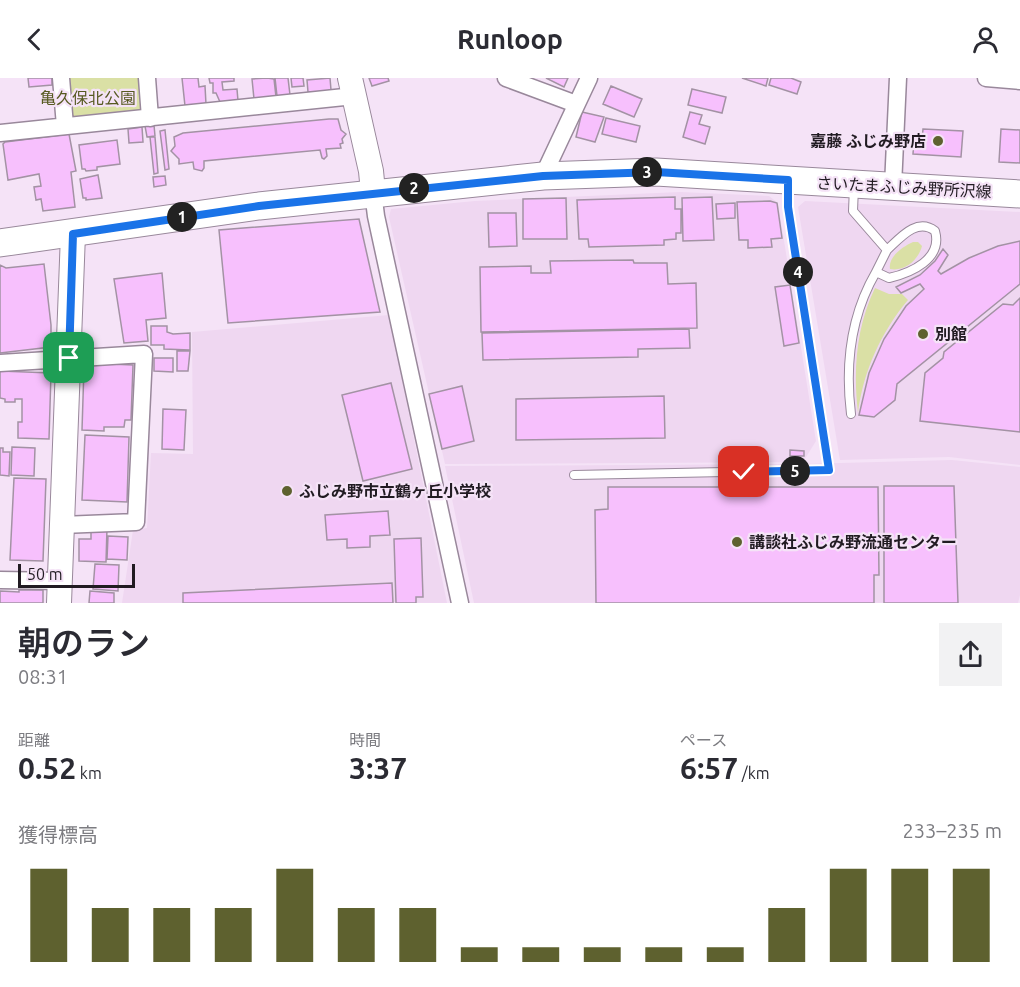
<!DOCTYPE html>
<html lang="ja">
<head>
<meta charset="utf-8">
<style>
  :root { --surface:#fff; --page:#f2f2f3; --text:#2b2b33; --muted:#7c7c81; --accent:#5e612f }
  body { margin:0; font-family:Ubuntu,"Noto Sans JP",sans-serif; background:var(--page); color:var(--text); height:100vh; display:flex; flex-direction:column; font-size:22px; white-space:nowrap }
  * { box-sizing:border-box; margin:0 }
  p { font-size:20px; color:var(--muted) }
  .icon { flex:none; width:33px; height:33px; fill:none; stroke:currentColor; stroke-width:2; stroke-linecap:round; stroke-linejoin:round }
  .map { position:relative; height:525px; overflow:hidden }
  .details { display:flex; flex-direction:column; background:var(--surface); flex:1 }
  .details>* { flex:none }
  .scale { position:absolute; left:18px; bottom:15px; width:117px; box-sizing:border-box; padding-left:6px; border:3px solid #211b22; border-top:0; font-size:16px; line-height:21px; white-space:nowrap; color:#211b22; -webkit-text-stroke:4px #f5e3f7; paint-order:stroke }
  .pin { position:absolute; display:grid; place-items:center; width:51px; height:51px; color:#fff; margin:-26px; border-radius:12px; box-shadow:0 3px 9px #0006 }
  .km { position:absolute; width:30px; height:30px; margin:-15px; border-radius:50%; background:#222; color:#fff; font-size:16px; line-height:30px; text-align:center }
  .round { display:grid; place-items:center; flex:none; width:63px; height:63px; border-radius:0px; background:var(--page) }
  .overview { display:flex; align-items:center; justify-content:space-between; height:102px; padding:0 18px }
  h1 { font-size:33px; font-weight:600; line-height:45px }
  .figures { display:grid; grid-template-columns:repeat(3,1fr); gap:9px; height:102px; padding:6px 18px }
  .figures div { display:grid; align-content:center }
  .figures b { font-size:30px; font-weight:600 }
  .figures small { font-size:16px; font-weight:400 }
  .figures p { font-size:16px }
  .chart { height:168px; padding:12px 18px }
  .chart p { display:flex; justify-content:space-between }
  .chart svg { width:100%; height:108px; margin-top:6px; stroke:var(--accent); stroke-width:6 }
  header { display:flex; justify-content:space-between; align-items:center; height:78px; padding:0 18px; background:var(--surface); font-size:27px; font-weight:600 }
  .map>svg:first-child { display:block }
</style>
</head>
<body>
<header><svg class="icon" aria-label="back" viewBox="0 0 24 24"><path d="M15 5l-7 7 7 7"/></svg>Runloop<svg class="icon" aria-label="person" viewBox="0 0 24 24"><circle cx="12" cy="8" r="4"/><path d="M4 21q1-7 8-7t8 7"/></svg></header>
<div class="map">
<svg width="1020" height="525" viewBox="0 0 1020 525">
  <rect width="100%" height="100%" fill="#f5e3f7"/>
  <path fill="#efd7f1" d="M 680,114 L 769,118 L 778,125 L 816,363 L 803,384 L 445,386 L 389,139 L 391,131 L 475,123 Z
    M 805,123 L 1020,134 L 1020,387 L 949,379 L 840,382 L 798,129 Z
    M 389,237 L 447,525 L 122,525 L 133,452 L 147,450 L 151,375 L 193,376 L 192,254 Z
    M 952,382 L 1020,389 L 1020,517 L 1018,525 L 474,525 L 445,388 L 803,386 Z"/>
  <path fill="#dae0a5" d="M 66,0 L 142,0 L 143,28 L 139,35 L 76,41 L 69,35 Z
    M 913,164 L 918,164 L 922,168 C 919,181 905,194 890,191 C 888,179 902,169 913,164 Z
    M 875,210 L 889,216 L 902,216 L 908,222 C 881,254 863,294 858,335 C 853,293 856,249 875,210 Z"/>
  <path fill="#f7c0fd" stroke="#a392a4" stroke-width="1.5" d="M 28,0 L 52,0 L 52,7 L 29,9 Z
    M 182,0 L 198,0 L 199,9 L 205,8 L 206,26 L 185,28 Z
    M 209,0 L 234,0 L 234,3 L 222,4 L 223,12 L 237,11 L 238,23 L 220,24 L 216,15 L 213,15 L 213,5 L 210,5 Z
    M 267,0 L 274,1 L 276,19 L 254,21 L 252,1 Z
    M 275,0 L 288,0 L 290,17 L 277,18 Z
    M 291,0 L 303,0 L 304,8 L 292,9 Z
    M 330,0 L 331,12 L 313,16 L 312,14 L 308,14 L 307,2 Z
    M 369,0 L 388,0 L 389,3 L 372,8 Z
    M 546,0 L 568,0 L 564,9 Z
    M 742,0 L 768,0 L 766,8 Z
    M 771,0 L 791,0 L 801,4 L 797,16 L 769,7 Z
    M 611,8 L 642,21 L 634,39 L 603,26 Z
    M 692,11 L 726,19 L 722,35 L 688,27 Z
    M 582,34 L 604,39 L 595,64 L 576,59 Z
    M 690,34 L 702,37 L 699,46 L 710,49 L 705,66 L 683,59 Z
    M 606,40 L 640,48 L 636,64 L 602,56 Z
    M 329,41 L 338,41 L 341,52 L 346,56 L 342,61 L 343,65 L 340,66 L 341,70 L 326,71 L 327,78 L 324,81 L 322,80 L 320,72 L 204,83 L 204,90 L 202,93 L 194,91 L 193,84 L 179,86 L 179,81 L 171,73 L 175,68 L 174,59 L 183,55 Z
    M 154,47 L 155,58 L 147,59 L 145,48 Z
    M 142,49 L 143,64 L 129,65 L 128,51 Z
    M 923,51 L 963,53 L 961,79 L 913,76 L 914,62 L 922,62 Z
    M 1001,51 L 1020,52 L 1020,85 L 999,84 Z
    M 165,52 L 169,91 L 165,92 L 160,53 Z
    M 69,56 L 76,93 L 71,94 L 75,129 L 43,133 L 41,121 L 36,122 L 34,109 L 41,108 L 39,96 L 8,102 L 3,66 L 5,64 Z
    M 150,59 L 155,59 L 158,95 L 154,96 Z
    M 117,62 L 120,86 L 97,89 L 97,92 L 86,93 L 85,91 L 82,91 L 79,67 Z
    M 98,97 L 102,120 L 86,122 L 86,120 L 83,120 L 80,101 Z
    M 165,98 L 166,107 L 154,109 L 153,99 Z
    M 675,119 L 675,131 L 681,131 L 681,155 L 676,155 L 676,161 L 664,162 L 664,167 L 589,169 L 588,161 L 579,161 L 577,122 Z
    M 712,119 L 714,162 L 683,163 L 682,120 Z
    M 566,120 L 567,161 L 523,161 L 523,121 Z
    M 770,123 L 777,125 L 782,160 L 771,161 L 772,169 L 748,170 L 748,162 L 739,162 L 737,124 Z
    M 735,125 L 735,140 L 717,141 L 716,126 Z
    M 488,135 L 516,135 L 517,168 L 489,169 Z
    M 359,141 L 380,234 L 228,245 L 219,152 Z
    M 1020,163 L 1020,206 L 897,306 L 895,322 L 874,339 L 859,337 L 869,295 L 884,261 L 906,228 L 924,211 L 920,206 L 901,215 L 896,209 L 920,197 L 935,183 L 943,171 L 948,177 L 938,193 L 941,196 L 969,180 L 998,168 Z
    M 633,182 L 634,185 L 667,185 L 668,206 L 696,205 L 697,250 L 481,254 L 480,189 L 531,188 L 531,195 L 551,195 L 550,183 Z
    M 44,186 L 51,247 L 51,269 L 0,275 L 0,187 L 6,190 Z
    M 162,195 L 166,240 L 146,242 L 148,263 L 124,265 L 114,201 Z
    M 790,207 L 799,265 L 784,268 L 775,209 Z
    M 1020,220 L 1020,354 L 920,343 L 925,295 L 943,280 L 944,274 L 1003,226 L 1013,227 Z
    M 151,248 L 167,248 L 167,254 L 173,256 L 190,255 L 190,272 L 164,271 L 164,267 L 151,267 Z
    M 689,251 L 690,270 L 638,271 L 638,279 L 483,282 L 482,255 Z
    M 177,273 L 190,273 L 188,293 L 177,293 Z
    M 154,280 L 173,280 L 173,294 L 154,293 Z
    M 88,285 L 133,287 L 131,342 L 125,342 L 124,349 L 104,349 L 104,353 L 82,352 L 84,289 L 88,289 Z
    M 0,293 L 51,295 L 49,361 L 18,360 L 18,344 L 22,344 L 22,321 L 15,321 L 15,324 L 5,324 L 5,321 L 0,320 Z
    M 391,305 L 412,391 L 363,403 L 342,317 Z
    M 462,308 L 474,363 L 442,371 L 429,316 Z
    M 664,318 L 665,360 L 516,362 L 516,321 Z
    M 163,331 L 186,332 L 184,372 L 162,371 Z
    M 85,357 L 129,359 L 127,424 L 82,422 Z
    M 12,369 L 35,370 L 34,398 L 11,397 Z
    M 0,370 L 3,370 L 3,374 L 10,374 L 9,398 L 0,397 Z
    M 790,372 L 804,373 L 804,378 L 790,378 Z
    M 14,400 L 46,401 L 43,483 L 10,482 Z
    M 884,408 L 954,408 L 958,525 L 884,525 Z
    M 608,409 L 878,409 L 879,497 L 874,497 L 874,525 L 596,525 L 595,432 L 608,431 Z
    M 388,433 L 390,457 L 370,458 L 370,469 L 347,470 L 347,461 L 327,462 L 325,437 Z
    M 91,450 L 107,450 L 106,484 L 79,483 L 79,461 L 91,461 Z
    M 108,458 L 128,459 L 127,482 L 107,481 Z
    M 421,460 L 423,519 L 416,519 L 416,525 L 396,525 L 394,461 Z
    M 95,486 L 119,487 L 118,513 L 93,511 Z
    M 392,505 L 393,525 L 183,525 L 183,515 Z
    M 19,512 L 43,512 L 43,525 L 0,525 L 0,513 L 19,514 Z
    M 90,513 L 114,515 L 114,525 L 89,525 Z"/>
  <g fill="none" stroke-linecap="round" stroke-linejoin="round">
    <g stroke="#99889b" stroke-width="10">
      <path id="lane" d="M 854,109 L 853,133 L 887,172 C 900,160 917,139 935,153 C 943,181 911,195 889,200 L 876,194 L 887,172
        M 851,336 C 845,287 851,237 876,194
        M 574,397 L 829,392 L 788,129 L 788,104"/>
    </g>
    <g stroke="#99889b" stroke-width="19">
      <path id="street" d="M 61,0 L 65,48
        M 147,0 L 150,40
        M 506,0 L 576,26
        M 986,0 L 1020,3
        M 0,55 L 354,18
        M 543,98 L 589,0
        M 893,108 L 898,0
        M 373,114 L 376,138 L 460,525
        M 0,285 L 144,276 L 136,444 L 62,447
        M 0,502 L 60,503"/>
    </g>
    <g stroke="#99889b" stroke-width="26">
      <path id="secondary" d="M 350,0 L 371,93 L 373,114
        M 59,525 L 73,156"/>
    </g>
    <g stroke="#99889b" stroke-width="29">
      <path id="primary" d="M 0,165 L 259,128 L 543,98 L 656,94 L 1020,116"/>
    </g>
    <use href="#lane" stroke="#fff" stroke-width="8"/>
    <use href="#street" stroke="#fff" stroke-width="16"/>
    <use href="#secondary" stroke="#fff" stroke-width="24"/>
    <use href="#primary" stroke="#fff" stroke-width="27"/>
  </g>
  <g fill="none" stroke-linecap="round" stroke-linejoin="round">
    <g stroke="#fff" stroke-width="12">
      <path id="route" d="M 69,280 L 73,156 L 259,128 L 543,98 L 656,94 L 788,102 L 788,129 L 829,392 L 744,394"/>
    </g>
    <use href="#route" stroke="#1a73e8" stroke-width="8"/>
  </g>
  <g fill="#5e612f" stroke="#f5e3f7" stroke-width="2">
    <circle cx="938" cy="63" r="6"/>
    <circle cx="923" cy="256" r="6"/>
    <circle cx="287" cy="413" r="6"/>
    <circle cx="737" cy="464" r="6"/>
  </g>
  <g text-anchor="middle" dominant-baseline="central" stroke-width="4.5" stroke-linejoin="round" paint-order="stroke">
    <g font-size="16" fill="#575a21" stroke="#f5e3f7">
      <text x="88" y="20">亀久保北公園</text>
    </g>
    <g font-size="16" font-weight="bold" fill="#211b22" stroke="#f5e3f7" text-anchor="start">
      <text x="926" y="63" text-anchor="end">嘉藤 ふじみ野店</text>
      <text x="935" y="256">別館</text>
      <text x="299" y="413">ふじみ野市立鶴ヶ丘小学校</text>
      <text x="749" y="464">講談社ふじみ野流通センター</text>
    </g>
    <g font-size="16" fill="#211b22" stroke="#f5e3f7">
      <text transform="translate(904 109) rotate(3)">さいたまふじみ野所沢線</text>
    </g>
  </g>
</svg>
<div class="scale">50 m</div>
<div class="pin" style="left:69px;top:280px;background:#1e9e55"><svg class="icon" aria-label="arrive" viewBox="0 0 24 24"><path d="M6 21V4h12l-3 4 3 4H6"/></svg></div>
<div class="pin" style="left:744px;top:394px;background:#d93025"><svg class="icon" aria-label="check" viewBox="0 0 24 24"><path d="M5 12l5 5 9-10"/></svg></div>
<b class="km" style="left:182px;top:139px">1</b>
<b class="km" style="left:414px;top:110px">2</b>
<b class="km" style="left:647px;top:94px">3</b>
<b class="km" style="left:798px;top:194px">4</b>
<b class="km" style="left:795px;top:393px">5</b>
</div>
<section class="details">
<div class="overview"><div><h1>朝のラン</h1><p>08:31</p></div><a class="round"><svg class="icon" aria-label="share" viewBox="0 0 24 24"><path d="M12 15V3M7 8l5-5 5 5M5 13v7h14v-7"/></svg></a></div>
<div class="figures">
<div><p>距離</p><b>0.52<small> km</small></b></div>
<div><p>時間</p><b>3:37</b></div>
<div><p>ペース</p><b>6:57<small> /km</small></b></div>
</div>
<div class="chart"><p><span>獲得標高</span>233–235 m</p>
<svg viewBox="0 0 160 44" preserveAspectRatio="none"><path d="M5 44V6M15 44V22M25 44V22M35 44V22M45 44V6M55 44V22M65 44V22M75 44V38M85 44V38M95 44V38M105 44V38M115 44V38M125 44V22M135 44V6M145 44V6M155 44V6"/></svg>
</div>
</section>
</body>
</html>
